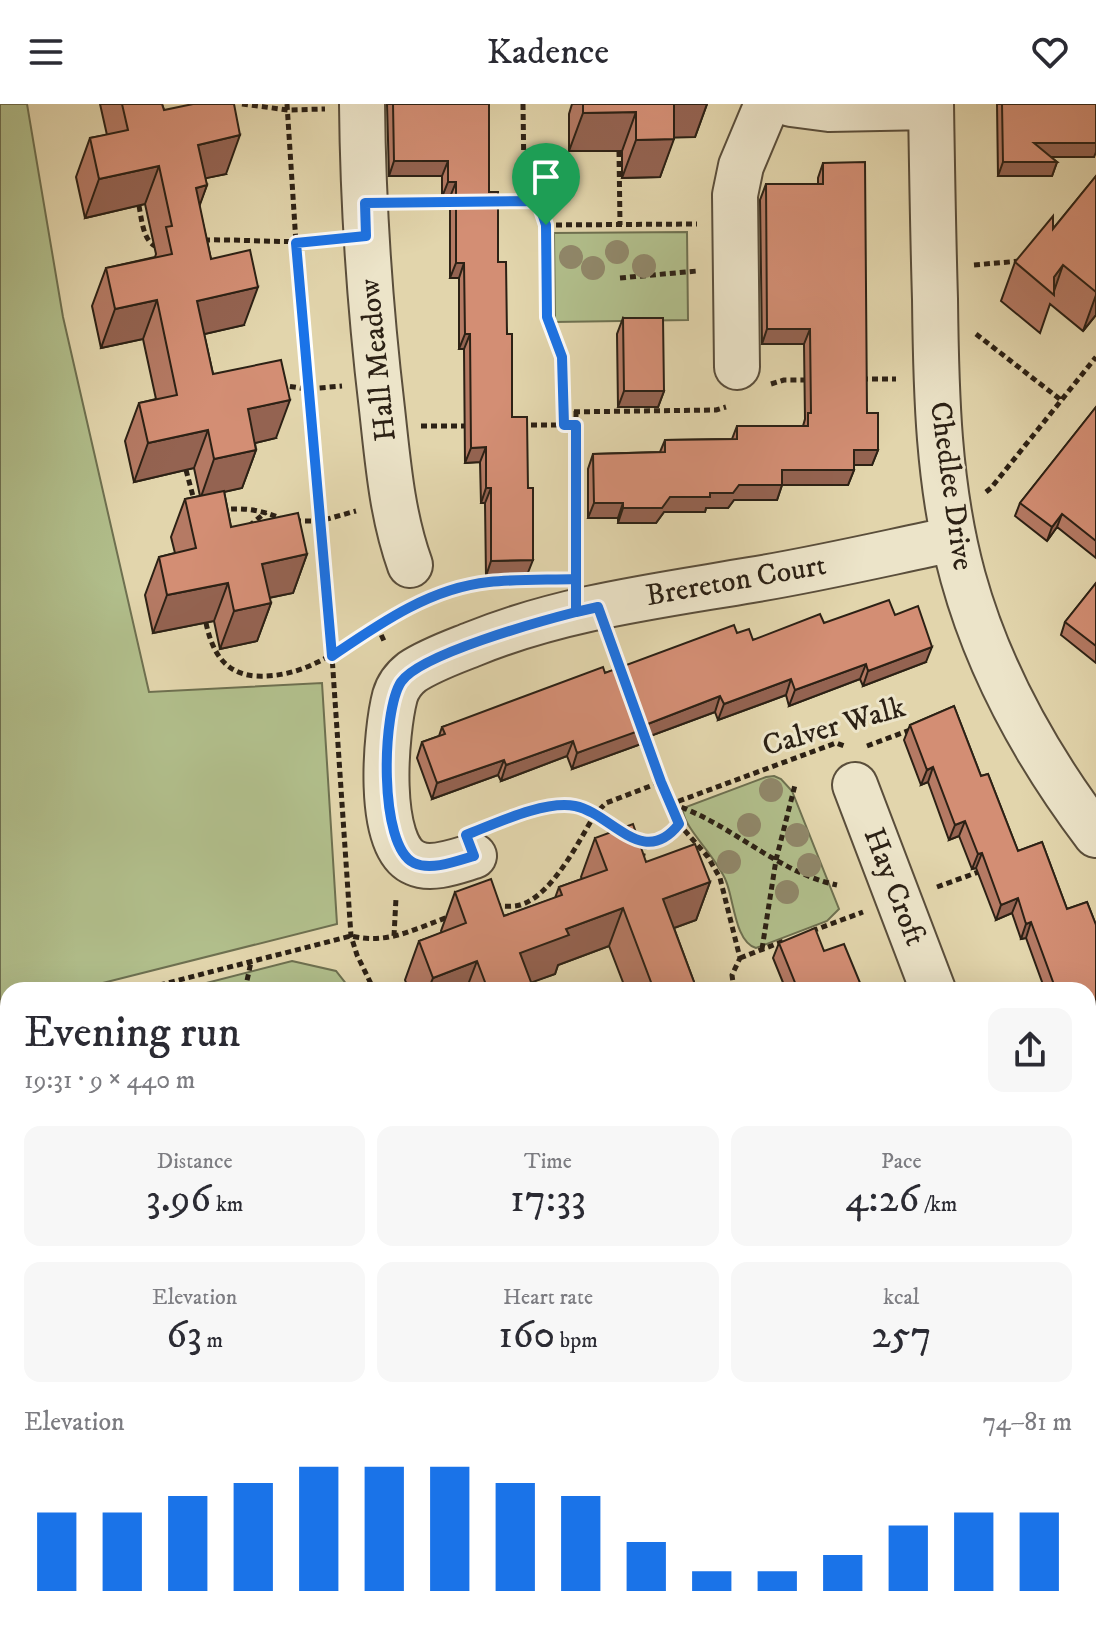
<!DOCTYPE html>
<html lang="en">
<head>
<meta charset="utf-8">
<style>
  :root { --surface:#fff; --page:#f7f7f7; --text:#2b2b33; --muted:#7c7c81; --accent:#1a73e8 }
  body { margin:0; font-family:"IM FELL DW Pica",serif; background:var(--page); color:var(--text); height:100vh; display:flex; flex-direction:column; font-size:30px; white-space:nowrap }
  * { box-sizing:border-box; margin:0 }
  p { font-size:26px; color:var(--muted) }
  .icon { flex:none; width:44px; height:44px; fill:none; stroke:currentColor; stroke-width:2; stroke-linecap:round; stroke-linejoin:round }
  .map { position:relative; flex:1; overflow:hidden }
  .drawer { position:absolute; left:0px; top:878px; width:1096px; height:648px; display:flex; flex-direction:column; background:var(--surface); border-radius:24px 24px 0 0; box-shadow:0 8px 32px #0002 }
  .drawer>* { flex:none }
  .pin { position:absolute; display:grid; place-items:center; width:68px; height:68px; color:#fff; margin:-82px -34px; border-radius:50% 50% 50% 0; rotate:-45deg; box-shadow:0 0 8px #0007 }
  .pin .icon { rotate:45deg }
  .round { display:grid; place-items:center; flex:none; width:84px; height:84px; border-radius:16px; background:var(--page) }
  .head { display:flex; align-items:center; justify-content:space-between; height:136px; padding:0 24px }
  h1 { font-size:44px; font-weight:600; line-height:60px }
  .stats { display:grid; grid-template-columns:repeat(3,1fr); gap:12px; height:136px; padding:8px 24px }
  .stats div { display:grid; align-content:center; border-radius:16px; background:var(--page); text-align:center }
  .stats b { font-size:40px; font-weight:600 }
  .stats small { font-size:22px; font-weight:400 }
  .stats p { font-size:22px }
  .chart { height:224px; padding:16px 24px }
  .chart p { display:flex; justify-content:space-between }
  .chart svg { width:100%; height:144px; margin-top:8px; stroke:var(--accent); stroke-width:6 }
  header { display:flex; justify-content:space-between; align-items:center; height:104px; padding:0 24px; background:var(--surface); font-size:36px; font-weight:600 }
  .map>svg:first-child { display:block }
</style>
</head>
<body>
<header><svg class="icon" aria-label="menu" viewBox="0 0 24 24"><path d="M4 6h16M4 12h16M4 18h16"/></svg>Kadence<svg class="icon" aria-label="heart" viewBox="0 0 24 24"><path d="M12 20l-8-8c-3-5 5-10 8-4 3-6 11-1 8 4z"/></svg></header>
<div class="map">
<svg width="1096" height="1526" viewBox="0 0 1096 1526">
  <rect width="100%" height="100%" fill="#e2d5ac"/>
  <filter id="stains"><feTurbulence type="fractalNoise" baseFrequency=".0025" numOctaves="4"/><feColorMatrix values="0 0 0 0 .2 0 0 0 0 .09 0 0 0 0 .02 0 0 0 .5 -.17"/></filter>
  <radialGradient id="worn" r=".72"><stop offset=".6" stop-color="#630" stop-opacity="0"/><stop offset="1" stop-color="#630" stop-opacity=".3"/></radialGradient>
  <path fill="#b1be8b" stroke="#6e7050" stroke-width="2" d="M 0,0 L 27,0 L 63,213 L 149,588 L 322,579 L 337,820 L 75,886 L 8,886 L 8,1062 L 0,1099 Z
    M 687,128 L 688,216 L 555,218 L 554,129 Z
    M 774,672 L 781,675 L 792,687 L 839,805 L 827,817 L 756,844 C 735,838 734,796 726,777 C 717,754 686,726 683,708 L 686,703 L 766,673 Z
    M 292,857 L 336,867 L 351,886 L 179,886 Z
    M 0,1163 L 8,1163 L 8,1518 L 607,1518 L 611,1526 L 0,1526 Z
    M 1088,1204 L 1096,1225 L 1096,1354 L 1088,1355 Z
    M 640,1518 L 1088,1518 L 1089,1526 L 644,1526 Z"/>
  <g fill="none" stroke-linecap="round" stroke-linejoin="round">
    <g stroke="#5a4e3b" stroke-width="48">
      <path id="minor" d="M 362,0 C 363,102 370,204 382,305 C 388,359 392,411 410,461
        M 791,0 L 829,5 L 931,3
        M 931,0 C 932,65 933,130 935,195 C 936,288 938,382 963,473 C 989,567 1037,653 1096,731
        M 737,263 L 735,91 L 741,62 L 767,0
        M 855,681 L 933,886
        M 474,752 C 457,757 432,767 415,759 C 375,743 386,626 395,592 C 398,582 403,575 412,568 C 430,556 453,548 473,540 C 561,504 657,492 751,476 C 819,465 886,449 954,435
        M 1088,1083 L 1096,1080"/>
    </g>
    <path stroke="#2c2115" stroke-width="5" stroke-dasharray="6 4" stroke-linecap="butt" d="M 242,0 L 288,6 L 325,5
      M 287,0 L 296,139 L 332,552 L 351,832 L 357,851 L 374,886
      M 523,0 L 524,73 L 528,85 L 543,109 L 546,121 L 545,197 L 550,226 L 562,253 L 564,321
      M 619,47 L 620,121
      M 403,98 L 457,98
      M 491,98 L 537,97
      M 139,102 C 142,117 143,139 159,144
      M 546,121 L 697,120
      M 204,136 C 246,135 287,140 329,136
      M 974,161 L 1020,157
      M 620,174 L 697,167
      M 976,230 L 1061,296
      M 862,275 L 896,275
      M 771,280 L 784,276 L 808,276
      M 280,281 L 307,285 L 342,282
      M 576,307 L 576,467
      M 564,308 L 716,306 L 726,303
      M 521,321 L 576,321
      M 421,322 L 471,322
      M 186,366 L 194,396
      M 986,388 L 991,384 L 1096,253
      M 221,406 C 243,403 262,406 282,415
      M 295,417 L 320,417 L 356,407
      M 249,422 L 266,408
      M 439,490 L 487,478 L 527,477
      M 206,519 C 212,547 224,570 256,572 C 318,575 358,527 412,503
      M 377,522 L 385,539
      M 611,540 L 621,568
      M 643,630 L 661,678
      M 867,642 L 910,626
      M 671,700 L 679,720 L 708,753 L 720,774 L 740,854 L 732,871 L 734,886
      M 672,700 C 731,719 776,768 837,781
      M 495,720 C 531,706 558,695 595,710 L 606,699 L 661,678 L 671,700 L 836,639 L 847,643
      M 634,735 C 653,739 667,736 679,720
      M 642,755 L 646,737
      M 937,783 L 984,766
      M 495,802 C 502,802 513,803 520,801 C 552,792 579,737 595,710 L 622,729
      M 812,827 L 863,808
      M 394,832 L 396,794
      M 762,845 L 776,756 L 795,681
      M 740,854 L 784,837
      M 140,886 L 351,832 C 389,841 416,824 451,812
      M 245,886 L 251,858
      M 724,886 L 733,883
      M 0,1151 L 6,1151 L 8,1142
      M 1088,1214 L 1096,1236
      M 1088,1337 L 1096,1336
      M 625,1518 L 629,1526
      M 909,1526 L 914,1518"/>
    <use href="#minor" stroke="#ece4c9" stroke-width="44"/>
  </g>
  <g fill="#908769">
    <circle cx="617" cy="148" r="12"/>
    <circle cx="571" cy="153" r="12"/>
    <circle cx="644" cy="162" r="12"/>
    <circle cx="593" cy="164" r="12"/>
    <circle cx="771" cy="686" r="12"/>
    <circle cx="749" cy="721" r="12"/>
    <circle cx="797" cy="731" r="12"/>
    <circle cx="729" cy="758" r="12"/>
    <circle cx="809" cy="761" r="12"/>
    <circle cx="787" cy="788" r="12"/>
  </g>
  <path fill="#b57a64" stroke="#2c2115" stroke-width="2" d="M 100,0 L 162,0 L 164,6 L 226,70 L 205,74 L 207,81 L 199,102 L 211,155 L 244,221 L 204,230 L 213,270 L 276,334 L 255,339 L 256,346 L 242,384 L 224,388 L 231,423 L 307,450 L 293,489 L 269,494 L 271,499 L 257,537 L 220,545 L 214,517 L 153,529 L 145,491 L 159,453 L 175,449 L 171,433 L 185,395 L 200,392 L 194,364 L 134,378 L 125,337 L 139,299 L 156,295 L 143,235 L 101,244 L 92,202 L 106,164 L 155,153 L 156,150 L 145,100 L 85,114 L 76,73 L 90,34 L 107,31 Z
    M 387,0 L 489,0 L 489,88 L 507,230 L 512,313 L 527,471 L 486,472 L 485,399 L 481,399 L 480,358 L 465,359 L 464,245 L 459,245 L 459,174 L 450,174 L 450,93 L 442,93 L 442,72 L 389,72 Z
    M 572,0 L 707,0 L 695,33 L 674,33 L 660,73 L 622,74 L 622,47 L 569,47 L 569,10 Z
    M 997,0 L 1096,0 L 1094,53 L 1051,53 L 1057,58 L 1052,72 L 998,72 Z
    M 823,59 L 867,309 L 878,346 L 872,361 L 854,361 L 854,366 L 848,381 L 782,381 L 777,396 L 734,396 L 728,404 L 706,404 L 705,408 L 664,408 L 656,419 L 618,419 L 618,414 L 588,414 L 588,365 L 593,350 L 660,348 L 665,336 L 732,335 L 737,322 L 803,322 L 805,315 L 804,240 L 762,240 L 760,96 L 766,80 L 818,80 L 818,74 Z
    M 1096,72 L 1096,211 L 1083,227 L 1050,200 L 1040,229 L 1001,197 L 1015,158 L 1053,125 Z
    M 623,214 L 664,287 L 658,303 L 618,303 L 617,230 Z
    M 1096,303 L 1096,454 L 1057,423 L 1047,437 L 1015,412 L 1020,399 Z
    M 1096,479 L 1096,559 L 1061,531 L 1065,518 Z
    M 895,511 L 926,558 L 863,582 L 860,575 L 789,602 L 786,591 L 718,616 L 715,608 L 642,635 L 641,640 L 572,665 L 567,652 L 501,677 L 498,671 L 432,695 L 417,654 L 422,638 L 439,632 L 442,623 L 605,569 L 737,529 L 753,536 L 824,519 Z
    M 954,602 L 981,672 L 988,670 L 1018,747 L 1042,738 L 1067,805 L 1087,798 L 1096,821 L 1096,1014 L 1090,1016 L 1088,1021 L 1088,886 L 1045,886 L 1026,834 L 1021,835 L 1012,809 L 996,816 L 976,764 L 972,765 L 959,732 L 949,736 L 928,678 L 921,681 L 904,636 L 910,621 Z
    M 595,734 L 646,758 L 710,778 L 696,816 L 674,824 L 697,886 L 626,886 L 609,842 L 558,861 L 555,870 L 531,878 L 534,886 L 409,886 L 405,876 L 419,837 L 442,829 L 441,827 L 455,788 L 504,812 L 555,794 L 559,783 L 582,775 L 581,773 Z
    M 779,839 L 824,847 L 863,886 L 786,886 L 773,854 Z
    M 1096,1100 L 1096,1162 L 1088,1141 L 1088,1103 Z
    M 1096,1430 L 1096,1446 L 1093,1439 Z"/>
  <path fill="#946351" stroke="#2c2115" stroke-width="2" d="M 672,0 L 707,0 L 695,33 L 660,34 Z
    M 636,8 L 622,47 L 569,47 L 583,9 Z
    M 240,31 L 226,70 L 184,79 L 198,41 Z
    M 674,35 L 660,73 L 622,74 L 636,36 Z
    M 1034,39 L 1096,39 L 1096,48 L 1094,53 L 1029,53 Z
    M 394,57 L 448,57 L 442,72 L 389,72 Z
    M 1003,58 L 1057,58 L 1052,72 L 998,72 Z
    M 159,62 L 145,100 L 85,114 L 99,75 Z
    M 448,78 L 456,78 L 450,93 L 442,93 Z
    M 207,81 L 193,120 L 196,84 Z
    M 456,159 L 464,159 L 459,174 L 450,174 Z
    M 1063,161 L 1053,190 L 1054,173 Z
    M 258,183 L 244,221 L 183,235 L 197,197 Z
    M 1096,191 L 1096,211 L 1083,227 Z
    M 157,196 L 143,235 L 101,244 L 115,205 Z
    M 767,225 L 810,225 L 804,240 L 762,240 Z
    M 465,230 L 470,230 L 464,245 L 459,245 Z
    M 624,287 L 664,287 L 658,303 L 618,303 Z
    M 290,296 L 276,334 L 234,344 L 248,305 Z
    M 208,326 L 194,364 L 134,378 L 148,339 Z
    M 486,343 L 480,358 L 465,359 L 471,344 Z
    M 256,346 L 242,384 L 201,393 L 214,355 Z
    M 854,346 L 878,346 L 872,361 L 849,361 Z
    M 782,366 L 854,366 L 848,381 L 782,381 L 777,396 L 734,396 L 728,404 L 706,404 L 705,408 L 664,408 L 656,419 L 618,419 L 623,404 L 670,393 L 710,389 Z
    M 486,384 L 491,384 L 485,399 L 481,399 Z
    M 594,399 L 623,399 L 618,414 L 588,414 Z
    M 1062,410 L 1057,423 L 1047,437 L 1052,423 Z
    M 307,450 L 293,489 L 248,498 L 262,460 Z
    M 533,456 L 527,471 L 486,472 L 491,457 Z
    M 228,479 L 214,517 L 153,529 L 167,491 Z
    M 271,499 L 257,537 L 220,545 L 234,507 Z
    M 932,543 L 926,558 L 863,582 L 868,567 Z
    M 866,560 L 860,575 L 789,602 L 795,586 Z
    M 791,575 L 786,591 L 718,616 L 724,600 Z
    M 720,592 L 715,608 L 642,635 L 641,640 L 572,665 L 577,649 L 645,621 Z
    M 573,637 L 567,652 L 501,677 L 506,661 Z
    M 504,656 L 498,671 L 432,695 L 437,679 Z
    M 933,663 L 928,678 L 921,681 L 927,666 Z
    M 965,717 L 959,732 L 949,736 L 955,721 Z
    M 982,749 L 976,764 L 972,765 L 978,750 Z
    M 710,778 L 696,816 L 649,833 L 663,795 Z
    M 1018,794 L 1012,809 L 996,816 L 1001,801 Z
    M 623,804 L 609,842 L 558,861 L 555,870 L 511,886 L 520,849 L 566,825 Z
    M 1031,818 L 1026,834 L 1021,835 L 1026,820 Z
    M 477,857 L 466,886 L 428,886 L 433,874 Z
    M 1096,1000 L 1096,1014 L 1090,1016 L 1088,1021 L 1088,1008 L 1093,1002 Z"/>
  <path fill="#d38e74" stroke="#2c2115" stroke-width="2" d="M 122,0 L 162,0 L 164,6 L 193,0 L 234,0 L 240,31 L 198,41 L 207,81 L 196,84 L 211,155 L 250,146 L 258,183 L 197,197 L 213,270 L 281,256 L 290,296 L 248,305 L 256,346 L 214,355 L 208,326 L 148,339 L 139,299 L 177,291 L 157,196 L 115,205 L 106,164 L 172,150 L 166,123 L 172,122 L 159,62 L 99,75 L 90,34 L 128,26 Z
    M 393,0 L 489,0 L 489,88 L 498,88 L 498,158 L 506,158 L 507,230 L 512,230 L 512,313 L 527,313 L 528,384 L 533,384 L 533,456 L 491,457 L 491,384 L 486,384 L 486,343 L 471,344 L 470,230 L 465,230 L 464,159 L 456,159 L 456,78 L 448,78 L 448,57 L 394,57 Z
    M 583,0 L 674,0 L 674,35 L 636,36 L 636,8 L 583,9 Z
    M 1002,0 L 1096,0 L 1096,39 L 1034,39 L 1057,58 L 1003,58 Z
    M 865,58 L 867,309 L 878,309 L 878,346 L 854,346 L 854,366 L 782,366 L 782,381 L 739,381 L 733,389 L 710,389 L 710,393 L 670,393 L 662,404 L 623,404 L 623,399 L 594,399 L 593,350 L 665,348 L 665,336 L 737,335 L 737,322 L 808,322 L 808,309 L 811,309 L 810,225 L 767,225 L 766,80 L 823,80 L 823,59 Z
    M 1096,72 L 1096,188 L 1063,161 L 1054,173 L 1054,191 L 1015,158 L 1053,112 L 1053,125 Z
    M 623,214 L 663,214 L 664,287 L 624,287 Z
    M 1096,303 L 1096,437 L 1062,410 L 1052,423 L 1020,399 Z
    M 224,387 L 231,423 L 298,409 L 307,450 L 262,460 L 271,499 L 234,507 L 228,479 L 167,491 L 159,453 L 196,444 L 185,395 Z
    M 1096,479 L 1096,542 L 1065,518 Z
    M 889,496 L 895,511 L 918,502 L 932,543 L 868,567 L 866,560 L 795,586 L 791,575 L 724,600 L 720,592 L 645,621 L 647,624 L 577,649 L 573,637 L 506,661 L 504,656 L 437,679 L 422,638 L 445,630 L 442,623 L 603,563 L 605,569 L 734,521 L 737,529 L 749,525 L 753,536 L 820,510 L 824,519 Z
    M 954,602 L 981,672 L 988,670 L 1018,747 L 1042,738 L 1067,805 L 1087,798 L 1096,821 L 1096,1000 L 1093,1002 L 1094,1005 L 1088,1008 L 1088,886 L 1056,886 L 1031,818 L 1026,820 L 1018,794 L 1001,801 L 982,749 L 978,750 L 965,717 L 955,721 L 933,663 L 927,666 L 910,621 Z
    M 633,720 L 646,758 L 695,740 L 710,778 L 663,795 L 697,886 L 654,886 L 623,804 L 566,825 L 569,831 L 520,849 L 534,886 L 488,886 L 477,857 L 433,874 L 419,837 L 466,819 L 455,788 L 491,775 L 504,812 L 562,791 L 559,783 L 607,766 L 595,734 Z
    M 815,824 L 824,847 L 844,840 L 863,886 L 798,886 L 779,839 Z
    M 1096,1100 L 1096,1131 L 1088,1111 L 1088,1103 Z"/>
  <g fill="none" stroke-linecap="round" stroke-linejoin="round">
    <g stroke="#fff" stroke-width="16">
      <path id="route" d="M 546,121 L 538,97 L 365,99 L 366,132 L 296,139 L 332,552 C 379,520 430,484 489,478 C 518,475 547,476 576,475 L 576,508 L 598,503 L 661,678 L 679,720 C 643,766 611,709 575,702 C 544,696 495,720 466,731 L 474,752 C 457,757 431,767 414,759 C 378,742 382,607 401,578 C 420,550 541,517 576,508 L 576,321 L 564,321 L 562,253 L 547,213 L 546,121"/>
    </g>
    <use href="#route" stroke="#1a73e8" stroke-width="10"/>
  </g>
  <g text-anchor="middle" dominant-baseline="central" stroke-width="6" stroke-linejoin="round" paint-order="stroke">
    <g font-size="30" fill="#2c2115" stroke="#ece4c9">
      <text transform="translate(378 256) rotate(-96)">Hall Meadow</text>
      <text transform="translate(951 382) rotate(82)">Chedlee Drive</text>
      <text transform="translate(736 477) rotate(-10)">Brereton Court</text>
      <text transform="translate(834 623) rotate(-16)">Calver Walk</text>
      <text transform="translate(894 783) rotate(69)">Hay Croft</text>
    </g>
  </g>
  <rect width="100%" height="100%" filter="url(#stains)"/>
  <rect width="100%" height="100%" fill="url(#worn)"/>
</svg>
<div class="pin" style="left:546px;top:121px;background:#1e9e55"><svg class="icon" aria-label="arrive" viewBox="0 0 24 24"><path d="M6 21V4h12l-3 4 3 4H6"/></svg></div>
<section class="drawer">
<div class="head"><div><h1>Evening run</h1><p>19:31 · 9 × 440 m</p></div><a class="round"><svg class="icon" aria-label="share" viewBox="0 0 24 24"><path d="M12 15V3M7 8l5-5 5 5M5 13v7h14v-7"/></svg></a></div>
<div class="stats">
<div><p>Distance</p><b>3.96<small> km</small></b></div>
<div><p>Time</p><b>17:33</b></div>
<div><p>Pace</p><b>4:26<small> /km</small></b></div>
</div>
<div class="stats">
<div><p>Elevation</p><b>63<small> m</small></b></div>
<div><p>Heart rate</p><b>160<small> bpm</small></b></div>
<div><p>kcal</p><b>257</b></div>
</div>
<div class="chart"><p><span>Elevation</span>74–81 m</p>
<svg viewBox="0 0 160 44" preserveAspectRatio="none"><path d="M5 44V20M15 44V20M25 44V15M35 44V11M45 44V6M55 44V6M65 44V6M75 44V11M85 44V15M95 44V29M105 44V38M115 44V38M125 44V33M135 44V24M145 44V20M155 44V20"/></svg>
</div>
</section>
</div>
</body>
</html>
